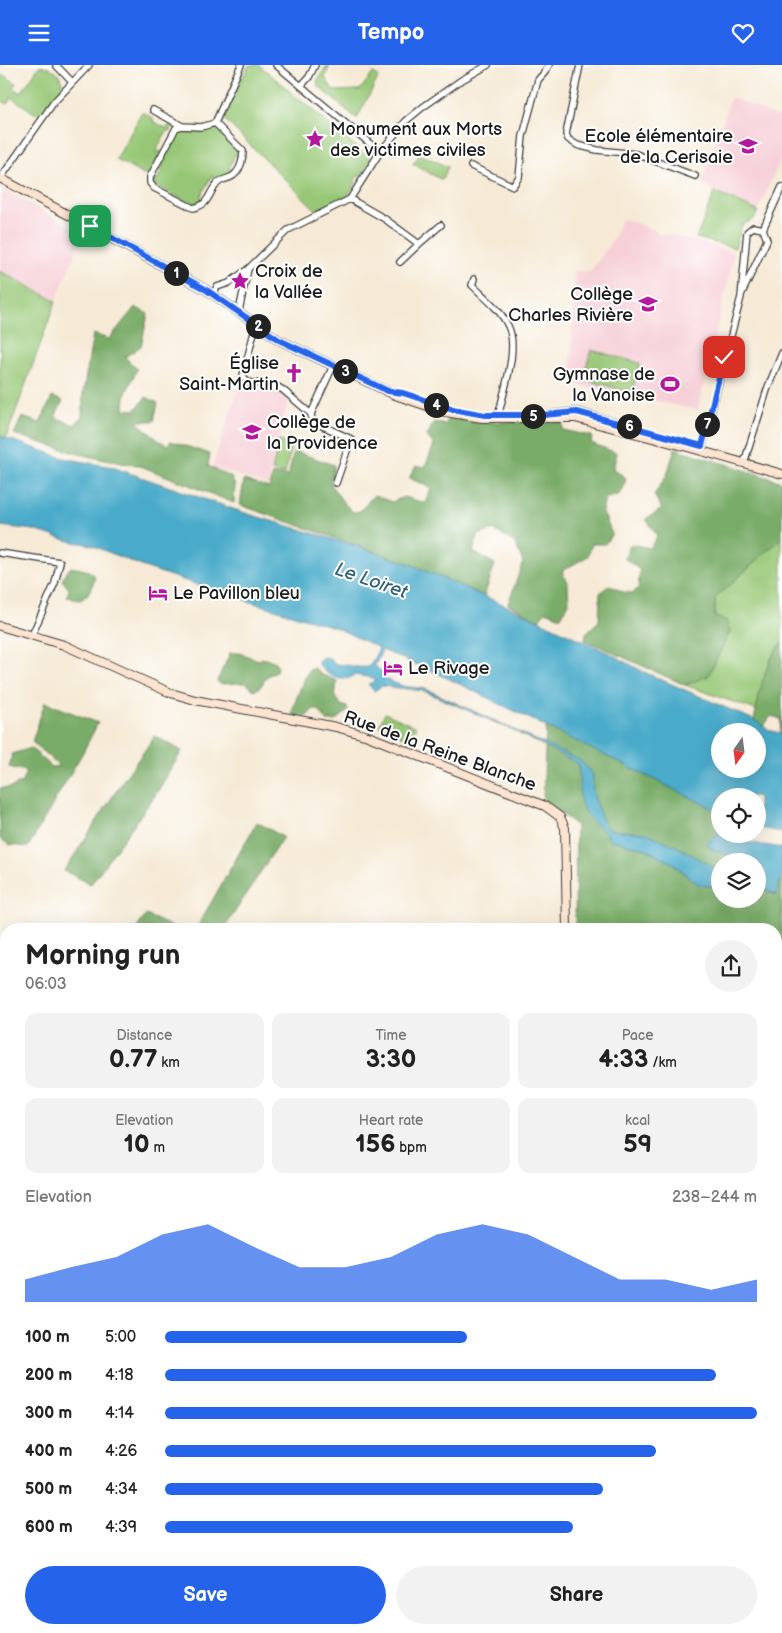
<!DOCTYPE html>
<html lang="en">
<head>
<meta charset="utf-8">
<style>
  :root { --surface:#fff; --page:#f2f2f2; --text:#222; --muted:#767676; --accent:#2563eb }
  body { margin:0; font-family:"Balsamiq Sans",sans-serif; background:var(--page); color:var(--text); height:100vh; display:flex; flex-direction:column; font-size:19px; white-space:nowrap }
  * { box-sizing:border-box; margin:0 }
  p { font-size:16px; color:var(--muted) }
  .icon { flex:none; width:28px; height:28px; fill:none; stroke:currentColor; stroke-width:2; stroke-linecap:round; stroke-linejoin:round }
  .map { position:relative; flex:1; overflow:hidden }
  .drawer { position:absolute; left:0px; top:858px; width:782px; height:711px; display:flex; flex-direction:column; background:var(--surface); border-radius:20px 20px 0 0; box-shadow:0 5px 20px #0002 }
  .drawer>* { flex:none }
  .needle { width:32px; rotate:194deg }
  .controls { position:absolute; left:711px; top:658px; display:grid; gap:10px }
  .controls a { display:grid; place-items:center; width:55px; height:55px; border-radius:50%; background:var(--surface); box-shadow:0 5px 20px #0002; font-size:25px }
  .pin { position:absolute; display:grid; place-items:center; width:42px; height:42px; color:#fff; margin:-21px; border-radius:10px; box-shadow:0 2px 8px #0006 }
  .km { position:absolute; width:25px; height:25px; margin:-12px; border-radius:50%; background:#222; color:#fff; font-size:14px; line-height:25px; text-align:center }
  .round { display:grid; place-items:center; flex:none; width:52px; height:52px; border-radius:26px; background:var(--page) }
  .head { display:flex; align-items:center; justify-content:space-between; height:85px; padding:0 25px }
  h1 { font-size:28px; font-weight:600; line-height:38px }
  .stats { display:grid; grid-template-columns:repeat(3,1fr); gap:8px; height:85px; padding:5px 25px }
  .stats div { display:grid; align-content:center; border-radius:12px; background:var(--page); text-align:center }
  .stats b { font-size:25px; font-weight:600 }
  .stats small { font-size:14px; font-weight:400 }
  .stats p { font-size:14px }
  .chart { height:140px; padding:10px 25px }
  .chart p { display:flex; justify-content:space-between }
  .chart svg { width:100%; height:90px; margin-top:5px; fill:var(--accent); opacity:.7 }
  .cta { display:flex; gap:10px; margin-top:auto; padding:10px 25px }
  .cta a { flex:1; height:58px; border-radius:30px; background:var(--accent); color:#fff; font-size:20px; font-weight:600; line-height:58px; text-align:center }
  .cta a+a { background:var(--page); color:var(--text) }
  ul { padding:0 25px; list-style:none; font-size:16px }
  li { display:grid; grid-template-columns:80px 60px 1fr; align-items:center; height:38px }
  li i { height:12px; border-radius:6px; background:var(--accent) }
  header { display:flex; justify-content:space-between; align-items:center; height:65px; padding:0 25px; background:var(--accent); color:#fff; font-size:22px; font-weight:600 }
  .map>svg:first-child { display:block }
</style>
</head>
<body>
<header><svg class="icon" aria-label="menu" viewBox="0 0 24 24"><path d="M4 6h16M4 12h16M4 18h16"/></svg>Tempo<svg class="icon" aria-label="heart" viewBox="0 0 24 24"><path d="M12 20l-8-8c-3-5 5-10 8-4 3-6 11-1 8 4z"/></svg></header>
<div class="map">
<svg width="782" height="1568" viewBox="0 0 782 1568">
  <rect width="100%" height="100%" fill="#fff"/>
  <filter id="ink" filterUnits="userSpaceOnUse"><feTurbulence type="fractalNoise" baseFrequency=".02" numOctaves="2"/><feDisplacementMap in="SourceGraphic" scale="10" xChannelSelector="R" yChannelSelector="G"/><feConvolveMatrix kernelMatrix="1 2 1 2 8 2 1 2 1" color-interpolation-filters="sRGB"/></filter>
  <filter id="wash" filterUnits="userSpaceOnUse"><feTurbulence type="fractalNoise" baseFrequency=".0096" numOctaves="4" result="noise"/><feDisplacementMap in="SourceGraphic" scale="20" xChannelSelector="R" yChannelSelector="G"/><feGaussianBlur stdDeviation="1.12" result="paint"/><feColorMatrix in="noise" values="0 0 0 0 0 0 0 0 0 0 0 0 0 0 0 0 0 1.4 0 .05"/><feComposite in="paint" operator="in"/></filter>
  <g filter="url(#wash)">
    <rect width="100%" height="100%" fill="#f6ead6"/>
    <path fill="#f6cfd7" d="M 731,32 L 782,53 L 782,91 L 758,146 L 715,127 L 702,118 Z
      M 5,125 L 83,169 L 56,236 L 0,206 L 0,135 Z
      M 625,154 L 657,166 L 658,170 L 670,170 L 732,186 L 734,190 L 698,345 L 570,318 L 575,206 L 590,207 L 614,173 L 621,155 Z
      M 240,319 L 277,324 L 289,332 L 268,420 L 212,402 Z
      M 0,898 L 6,903 L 6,1060 L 0,1057 Z"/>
    <path fill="#97c776" stroke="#5a7249" d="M 40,0 L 46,3 L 47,1 C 56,7 63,10 62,22 L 42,50 L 38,47 L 36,49 L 11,32 L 7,39 L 0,34 L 0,14 L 3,10 L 16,18 L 13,23 L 21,28 Z
      M 249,0 L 259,0 L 372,95 L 361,111 L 359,111 L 355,114 L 356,118 L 347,132 L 317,146 L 222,52 Z
      M 327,0 L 330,0 L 325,13 L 334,26 L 360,25 L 373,8 L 379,11 L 357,54 L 319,22 L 317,16 Z
      M 142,47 L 153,53 L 153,56 L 166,63 L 170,59 L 172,65 L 166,67 L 156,87 L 162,86 L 148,110 L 146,111 L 116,95 Z
      M 216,61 L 242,87 L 240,94 L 236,88 L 229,103 L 234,106 L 232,108 L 215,116 L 212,110 L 201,131 L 203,137 L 193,140 L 154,120 L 152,115 L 153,111 L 155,118 L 163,103 L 161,94 L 177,66 L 181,64 L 202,65 Z
      M 420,89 L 448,102 L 442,115 L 413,99 Z
      M 715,127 L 758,146 L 754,154 L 742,160 L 735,183 L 696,173 Z
      M 0,206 L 56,236 L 6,373 L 0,371 Z
      M 591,285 L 640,298 L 632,328 L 583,314 Z
      M 279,376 L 292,379 L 285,409 L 272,406 Z
      M 782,473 L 782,578 C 765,597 762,621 756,645 L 685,620 L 708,611 L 715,552 L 715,533 Z
      M 385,648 L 416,662 L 410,675 L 379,661 Z"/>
    <path fill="#79ac67" stroke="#4a6442" d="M 135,242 L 148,249 L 141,281 L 125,292 L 137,304 L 125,330 L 124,344 L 135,345 L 146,332 L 158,338 L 154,356 L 136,356 L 157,374 L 167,380 L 171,376 L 210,389 L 208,401 L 231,412 L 235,421 L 234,438 L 138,400 C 96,396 54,382 14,369 L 22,352 L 40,358 L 52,332 L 63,336 L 55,352 L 74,360 L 82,352 L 83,328 L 93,269 L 109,274 Z
      M 449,352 L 486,357 L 562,357 L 563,365 L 592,371 L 591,378 L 617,388 L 613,404 L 626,413 C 623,429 621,430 606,433 L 602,445 L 612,469 L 605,479 L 592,479 L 588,491 L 562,506 L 568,519 L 569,538 L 561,552 L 546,546 L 539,555 L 508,539 L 523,497 L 515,478 L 494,465 L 478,470 L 473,487 L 495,499 L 484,531 L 410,499 L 240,440 L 244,415 L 269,423 L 273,409 L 288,411 L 294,386 L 334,400 L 331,420 L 343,437 L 353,447 L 360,446 L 374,430 L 392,437 L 404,432 L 425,438 L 431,423 L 409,413 L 416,401 L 425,402 L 434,380 L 427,371 L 434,357 L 445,360 Z
      M 675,383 L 782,417 L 782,473 L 715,533 L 715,552 L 726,555 L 730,567 L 708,611 L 685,620 L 585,575 L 586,568 L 599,556 L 600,528 L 609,520 L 623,527 L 633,528 L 638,523 L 640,505 L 624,493 L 631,479 L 650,483 L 657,471 L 646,454 L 662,444 L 654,430 L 667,410 Z
      M 71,502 C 77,504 90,504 94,510 C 96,514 93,518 92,521 C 86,534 81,539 67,531 L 69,524 L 62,515 L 67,506 Z
      M 782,578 L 782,669 L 780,668 L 781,654 L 771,651 L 763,662 L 754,655 C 760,629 763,599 782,578 Z
      M 230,588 L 239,588 L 259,595 L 262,593 L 274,596 L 278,601 L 275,608 C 265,610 266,614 261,621 C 259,623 257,624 254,625 L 246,618 L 220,619 L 217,616 Z
      M 315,603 L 320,609 L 337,616 L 335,632 L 341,640 L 347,642 L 348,646 L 335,656 L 327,656 L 318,644 L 313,644 L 307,651 L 295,652 L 292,650 C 291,645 305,611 309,605 Z
      M 45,637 L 98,658 L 83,687 L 28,782 L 10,780 L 0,774 L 0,723 L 10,723 L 22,717 L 26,706 L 9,702 L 12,689 L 31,683 L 52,702 L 59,701 L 32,677 Z
      M 546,661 L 720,747 L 720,768 L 718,768 L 707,780 C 714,787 723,785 729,791 L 728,796 L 720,796 L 720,802 L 715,803 L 674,780 L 608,773 L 646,784 L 674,799 L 690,814 L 710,821 L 720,818 L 720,834 L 758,834 L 758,821 L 776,830 L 779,818 L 782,815 L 782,982 L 776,980 L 776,864 L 575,864 L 576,760 L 543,735 Z
      M 155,671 L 182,686 L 156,729 L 91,819 L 64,806 L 124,714 Z
      M 257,757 L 283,772 L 224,864 L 196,864 Z
      M 146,850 L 178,864 L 136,864 Z"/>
    <path fill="#4aaac9" stroke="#336372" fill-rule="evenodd" d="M 0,371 L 63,393 L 112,402 L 245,448 L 366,484 L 410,499 L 530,551 L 617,592 L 644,607 L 754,655 L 767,664 L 782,669 L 782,767 L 758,763 L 758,731 L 720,731 L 720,747 L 441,610 L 382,585 L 375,601 L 383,608 L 387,615 L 403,621 L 426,624 L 581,696 L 593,710 C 591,731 598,747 608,765 L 647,768 L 674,780 L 715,803 L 720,802 L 720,818 L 710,821 L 699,820 L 674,799 L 646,784 L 608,774 L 607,768 C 575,747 580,733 579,699 L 510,664 L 424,626 L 382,621 L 374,626 L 368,619 L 376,616 L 373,613 L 355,610 C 341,620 325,610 317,597 L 323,592 L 329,593 L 336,600 C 349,598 356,605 370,601 L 379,583 L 337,563 L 225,529 L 144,502 L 91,480 L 69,476 L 34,465 L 0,461 ZM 720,666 L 758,666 L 758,704 L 720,704 Z
      M 718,768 L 725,769 L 747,777 L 782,783 L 782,815 L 779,818 L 777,830 L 758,821 L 758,796 L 728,796 L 729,791 C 723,785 714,787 707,780 Z"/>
  </g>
  <g filter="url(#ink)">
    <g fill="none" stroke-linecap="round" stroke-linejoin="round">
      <g stroke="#3d3b38" stroke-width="8">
        <path id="street" d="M 56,0 L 72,17
          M 276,0 L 380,87
          M 580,0 L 566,69 L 568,74 L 577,80 L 597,85 L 636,89 L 695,111
          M 301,21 L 309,12 L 315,0
          M 153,45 L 182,61
          M 215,58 L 243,86 C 243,93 241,103 236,108 C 232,114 224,113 219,117 C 207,127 212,139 193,143 L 154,123 L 150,118 L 150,112 L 176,63 L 182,61 L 201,62 L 215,58 L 241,0
          M 471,101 L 513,121 L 519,112 L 523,71 L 538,15 L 545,7 L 549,0
          M 0,114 L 54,37 L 89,0
          M 350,134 L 385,154 L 419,179 L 400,197
          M 763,164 L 782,122
          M 419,179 L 441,160
          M 474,214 L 472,220 C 484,232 501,245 508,261 C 519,283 504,324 499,348 L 500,354
          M 742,228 L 767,175 L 763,164
          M 213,229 L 217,222 L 229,218 L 248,204 L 288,165 L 350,134 L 380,87 L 406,56 L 423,42 L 460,16 L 488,0
          M 239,246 L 248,204
          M 256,259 L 243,311 L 247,317 L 278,322 L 283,325 L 311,349 L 312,356 L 351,374 L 336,418
          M 311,349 L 333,301
          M 701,386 L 741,232 L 747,167 L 753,162 L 763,164
          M 744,398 L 768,322 L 782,288
          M 0,488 L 60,497 L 55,518 L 32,570
          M 0,1141 L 6,1144
          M 0,1293 L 6,1300
          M 0,1368 L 6,1344
          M 0,1505 L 6,1509
          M 230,1562 L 234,1568
          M 43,1568 L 47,1562
          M 777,1568 L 782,1546"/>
      </g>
      <g stroke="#3d3b38" stroke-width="10">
        <path id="secondary" d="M 0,113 L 205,224 L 279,275 L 395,330 L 445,347 L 482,353 L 575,353 L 691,383 L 782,409
          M 549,350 L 577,347 L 623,360
          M 0,561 L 64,580 L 171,628 L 195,635 L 336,662 L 368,671 L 545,741 L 560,752 L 565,763 L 567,864
          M 776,1061 L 782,1063
          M 776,1480 L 782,1477
          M 626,1568 L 631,1562"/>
      </g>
      <use href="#street" stroke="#fff" stroke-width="5.5"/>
      <use href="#secondary" stroke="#fde4d1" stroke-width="8"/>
    </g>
  </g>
  <g fill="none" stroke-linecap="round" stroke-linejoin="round" filter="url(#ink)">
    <g stroke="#fff" stroke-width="10">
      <path id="route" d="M 90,161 L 205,224 L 279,275 L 388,326 L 403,328 L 452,344 L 485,350 L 543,350 L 577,347 L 702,381 L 724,292"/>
    </g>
    <use href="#route" stroke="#2563eb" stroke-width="6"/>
  </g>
  <defs>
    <g id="sight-bare" transform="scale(1.5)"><path d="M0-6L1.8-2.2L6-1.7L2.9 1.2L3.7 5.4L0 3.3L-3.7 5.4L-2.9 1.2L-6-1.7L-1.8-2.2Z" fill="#b5179e" stroke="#fff" stroke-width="2.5" paint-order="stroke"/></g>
    <g id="school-bare" transform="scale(1.5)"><path d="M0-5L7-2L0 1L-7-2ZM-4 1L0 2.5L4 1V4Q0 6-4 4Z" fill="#b5179e" stroke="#fff" stroke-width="2.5" paint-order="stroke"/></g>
    <g id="church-bare" transform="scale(1.5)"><path d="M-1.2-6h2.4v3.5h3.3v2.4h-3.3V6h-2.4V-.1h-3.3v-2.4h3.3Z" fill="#b5179e" stroke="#fff" stroke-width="2.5" paint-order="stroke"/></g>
    <g id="stadium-bare" transform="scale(1.5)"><path d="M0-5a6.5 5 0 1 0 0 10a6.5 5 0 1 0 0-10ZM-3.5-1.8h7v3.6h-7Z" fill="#b5179e" stroke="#fff" stroke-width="2.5" paint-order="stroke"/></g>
    <g id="hotel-bare" transform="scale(1.5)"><path d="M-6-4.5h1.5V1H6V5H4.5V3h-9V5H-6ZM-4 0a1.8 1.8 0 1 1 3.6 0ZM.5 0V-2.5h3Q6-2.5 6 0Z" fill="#b5179e" stroke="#fff" stroke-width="2.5" paint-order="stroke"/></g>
  </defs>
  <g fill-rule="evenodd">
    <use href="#sight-bare" x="315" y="74"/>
    <use href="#school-bare" x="748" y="81"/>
    <use href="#sight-bare" x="240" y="216"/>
    <use href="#school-bare" x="648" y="239"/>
    <use href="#church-bare" x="294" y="308"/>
    <use href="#stadium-bare" x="670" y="319"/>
    <use href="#school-bare" x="252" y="367"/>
    <use href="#hotel-bare" x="158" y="528"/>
    <use href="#hotel-bare" x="393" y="603"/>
  </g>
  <g text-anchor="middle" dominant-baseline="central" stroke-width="4" stroke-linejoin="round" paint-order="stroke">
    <g font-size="18" fill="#1c1c1c" stroke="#fff" text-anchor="start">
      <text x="330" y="64">Monument aux Morts<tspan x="330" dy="21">des victimes civiles</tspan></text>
      <text x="733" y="71" text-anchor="end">Ecole élémentaire<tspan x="733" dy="21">de la Cerisaie</tspan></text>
      <text x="255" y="206">Croix de<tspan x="255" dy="21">la Vallée</tspan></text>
      <text x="633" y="229" text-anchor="end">Collège<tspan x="633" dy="21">Charles Rivière</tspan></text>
      <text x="279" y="298" text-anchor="end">Église<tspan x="279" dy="21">Saint-Martin</tspan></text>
      <text x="655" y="309" text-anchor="end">Gymnase de<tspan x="655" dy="21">la Vanoise</tspan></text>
      <text x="267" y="357">Collège de<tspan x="267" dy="21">la Providence</tspan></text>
      <text x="173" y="528">Le Pavillon bleu</text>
      <text x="408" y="603">Le Rivage</text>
    </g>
    <g font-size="18" fill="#1c1c1c" stroke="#fff">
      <text transform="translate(440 686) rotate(20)">Rue de la Reine Blanche</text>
    </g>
    <g font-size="19" font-style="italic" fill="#336372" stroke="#fff">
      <text transform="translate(371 516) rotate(19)">Le Loiret</text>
    </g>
  </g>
</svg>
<div class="controls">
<a><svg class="needle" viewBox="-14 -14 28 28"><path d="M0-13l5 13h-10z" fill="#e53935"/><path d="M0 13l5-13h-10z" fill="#767676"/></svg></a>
<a><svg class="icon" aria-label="locate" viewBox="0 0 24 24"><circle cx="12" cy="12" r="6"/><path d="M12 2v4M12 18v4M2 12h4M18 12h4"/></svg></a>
<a><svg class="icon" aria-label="layers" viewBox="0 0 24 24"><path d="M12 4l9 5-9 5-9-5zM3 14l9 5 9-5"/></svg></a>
</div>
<div class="pin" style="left:90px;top:161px;background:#1e9e55"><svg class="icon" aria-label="arrive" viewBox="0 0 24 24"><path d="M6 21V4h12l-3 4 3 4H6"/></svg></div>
<div class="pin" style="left:724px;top:292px;background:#d93025"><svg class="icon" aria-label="check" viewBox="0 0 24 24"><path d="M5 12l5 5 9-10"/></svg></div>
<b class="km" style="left:176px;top:208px">1</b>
<b class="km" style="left:258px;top:261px">2</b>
<b class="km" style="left:345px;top:306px">3</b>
<b class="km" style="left:436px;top:340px">4</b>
<b class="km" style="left:533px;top:351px">5</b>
<b class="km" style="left:629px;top:361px">6</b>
<b class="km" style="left:707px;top:359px">7</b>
<section class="drawer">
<div class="head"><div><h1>Morning run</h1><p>06:03</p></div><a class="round"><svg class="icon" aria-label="share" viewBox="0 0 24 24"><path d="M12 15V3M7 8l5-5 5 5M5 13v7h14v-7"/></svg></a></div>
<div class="stats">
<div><p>Distance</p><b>0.77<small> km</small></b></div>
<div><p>Time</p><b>3:30</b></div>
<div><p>Pace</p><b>4:33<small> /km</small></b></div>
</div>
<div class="stats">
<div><p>Elevation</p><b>10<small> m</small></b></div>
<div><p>Heart rate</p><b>156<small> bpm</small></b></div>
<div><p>kcal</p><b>59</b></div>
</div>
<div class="chart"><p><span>Elevation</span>238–244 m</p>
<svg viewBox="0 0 160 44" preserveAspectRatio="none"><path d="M0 44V33L10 27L20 22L30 11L40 6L50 17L60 27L70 27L80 22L90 11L100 6L110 11L120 22L130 33L140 33L150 38L160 33V44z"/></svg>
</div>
<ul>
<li><b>100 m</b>5:00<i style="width:51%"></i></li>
<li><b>200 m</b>4:18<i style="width:93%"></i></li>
<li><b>300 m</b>4:14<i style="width:100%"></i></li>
<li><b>400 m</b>4:26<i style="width:83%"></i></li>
<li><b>500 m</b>4:34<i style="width:74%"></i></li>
<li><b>600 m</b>4:39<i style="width:69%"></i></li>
</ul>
<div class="cta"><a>Save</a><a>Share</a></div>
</section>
</div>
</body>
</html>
